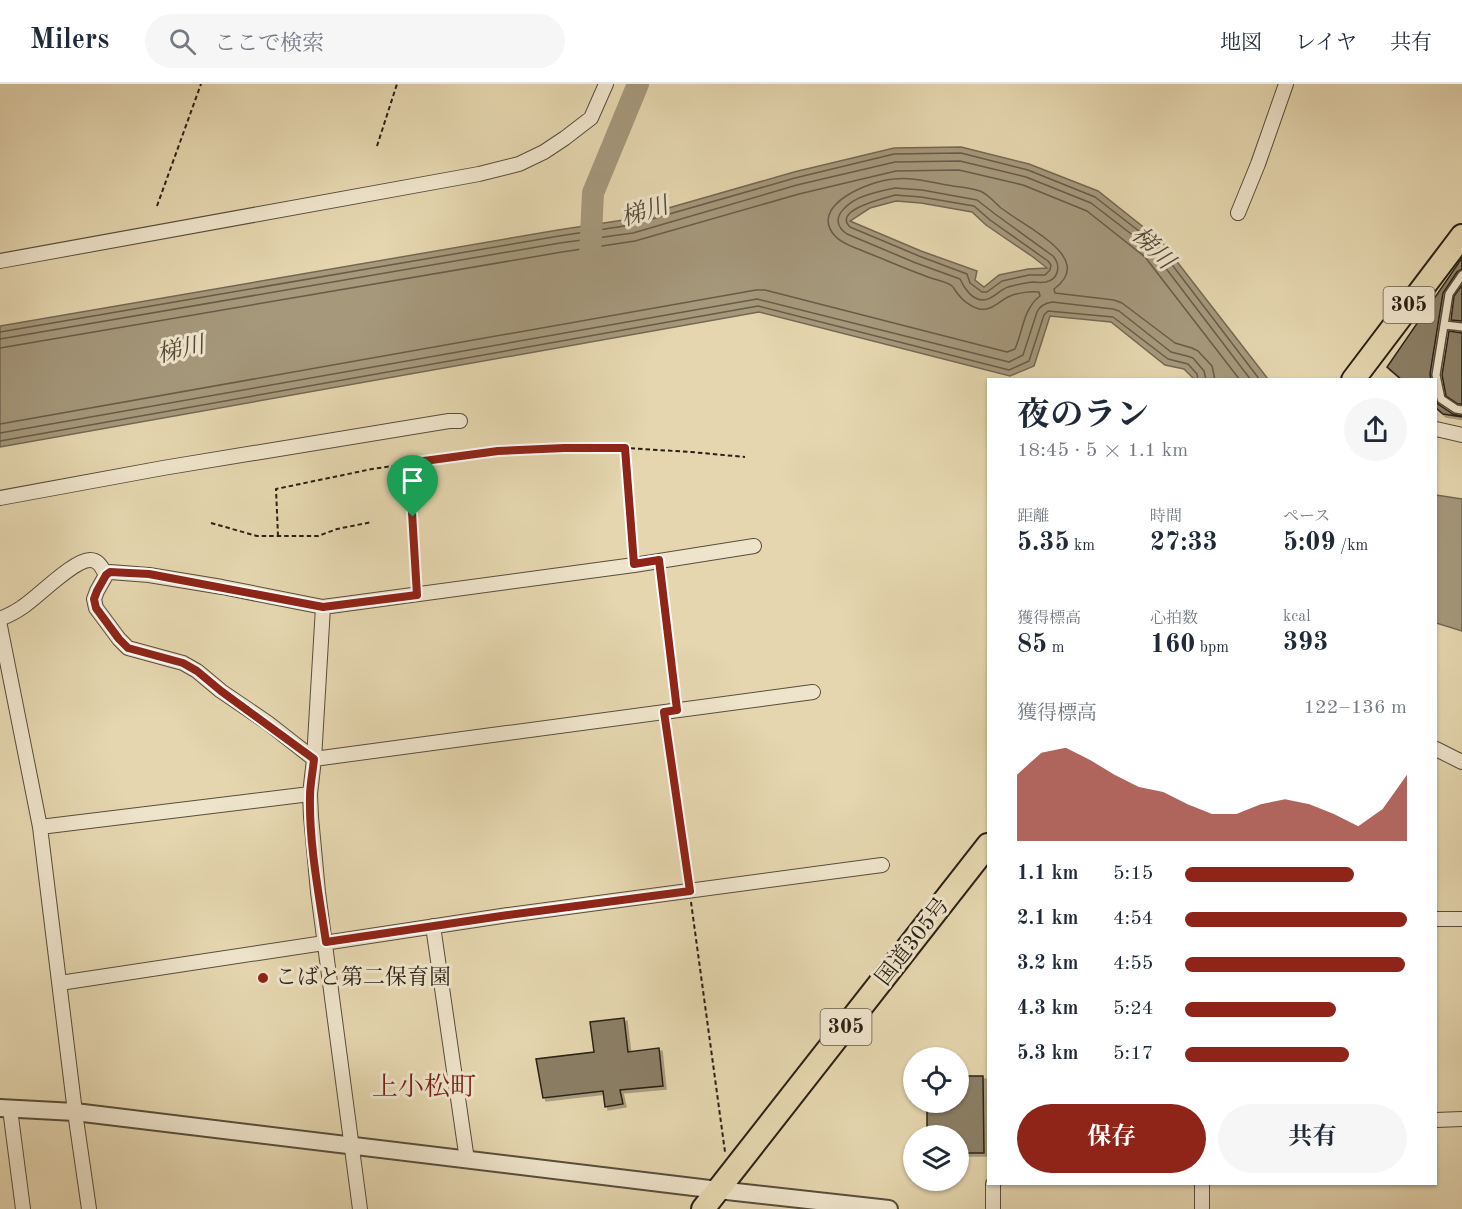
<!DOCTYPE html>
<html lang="ja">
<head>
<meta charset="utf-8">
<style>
  :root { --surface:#fff; --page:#f6f6f7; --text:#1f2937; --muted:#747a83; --line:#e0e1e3; --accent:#8f2418 }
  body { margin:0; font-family:"Old Standard TT","Noto Serif JP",serif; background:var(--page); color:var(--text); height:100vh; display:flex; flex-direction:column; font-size:22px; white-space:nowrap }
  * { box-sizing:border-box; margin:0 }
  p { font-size:20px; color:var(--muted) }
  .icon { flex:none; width:33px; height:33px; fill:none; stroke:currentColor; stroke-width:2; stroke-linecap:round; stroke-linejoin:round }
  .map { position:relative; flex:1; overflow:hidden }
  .details { position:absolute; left:987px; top:294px; width:450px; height:807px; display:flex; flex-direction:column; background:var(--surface); border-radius:0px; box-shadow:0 2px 4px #0004 }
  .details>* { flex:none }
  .fabs { position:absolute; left:903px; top:963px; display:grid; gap:12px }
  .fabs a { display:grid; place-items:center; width:66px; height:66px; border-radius:50%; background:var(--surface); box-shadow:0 2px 4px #0004; font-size:30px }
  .pin { position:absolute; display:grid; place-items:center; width:51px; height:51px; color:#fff; margin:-62px -26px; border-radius:50% 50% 50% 0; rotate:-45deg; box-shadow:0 0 6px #0007 }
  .pin .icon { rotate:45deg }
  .round { display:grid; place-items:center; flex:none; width:63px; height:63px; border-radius:32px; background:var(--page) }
  .summary { display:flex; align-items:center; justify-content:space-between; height:102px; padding:0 30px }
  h1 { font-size:33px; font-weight:700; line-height:45px }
  .stats { display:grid; grid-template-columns:repeat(3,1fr); gap:9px; height:102px; padding:6px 30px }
  .stats div { display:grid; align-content:center }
  .stats b { font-size:26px; font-weight:700 }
  .stats small { font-size:16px; font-weight:400 }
  .stats p { font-size:16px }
  .chart { height:168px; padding:12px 30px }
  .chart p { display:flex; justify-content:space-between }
  .chart svg { width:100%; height:108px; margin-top:6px; fill:var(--accent); opacity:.7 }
  .primary-button { display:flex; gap:12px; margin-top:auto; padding:12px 30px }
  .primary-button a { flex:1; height:69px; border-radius:36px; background:var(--accent); color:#fff; font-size:24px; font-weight:700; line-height:69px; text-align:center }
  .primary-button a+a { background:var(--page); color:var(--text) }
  ul { padding:0 30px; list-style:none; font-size:20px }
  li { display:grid; grid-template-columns:96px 72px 1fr; align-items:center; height:45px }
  li i { height:15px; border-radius:8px; background:var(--accent) }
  header { display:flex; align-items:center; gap:36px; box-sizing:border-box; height:84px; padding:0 30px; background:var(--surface); border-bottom:2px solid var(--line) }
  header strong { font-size:28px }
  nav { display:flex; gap:33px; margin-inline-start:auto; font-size:21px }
  .search { width:420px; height:54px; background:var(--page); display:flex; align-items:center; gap:15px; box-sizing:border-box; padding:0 21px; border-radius:33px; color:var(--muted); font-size:22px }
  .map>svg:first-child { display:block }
</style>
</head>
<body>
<header>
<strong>Milers</strong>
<div class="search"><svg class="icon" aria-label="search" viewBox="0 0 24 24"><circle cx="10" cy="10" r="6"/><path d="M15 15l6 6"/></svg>ここで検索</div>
<nav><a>地図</a><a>レイヤ</a><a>共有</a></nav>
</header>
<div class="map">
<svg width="1462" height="1125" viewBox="0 0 1462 1125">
  <defs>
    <filter id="shadow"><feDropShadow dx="3" dy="3" stdDeviation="0" flood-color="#0004"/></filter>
  </defs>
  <rect width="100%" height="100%" fill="#e5d6af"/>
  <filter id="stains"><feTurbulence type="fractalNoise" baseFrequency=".00333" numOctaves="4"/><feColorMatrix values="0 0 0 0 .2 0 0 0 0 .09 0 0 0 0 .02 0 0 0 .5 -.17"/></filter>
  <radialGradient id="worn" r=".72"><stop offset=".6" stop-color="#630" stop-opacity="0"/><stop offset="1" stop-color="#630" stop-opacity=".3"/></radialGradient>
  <path fill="#a5987b" stroke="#736853" stroke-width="1.5" fill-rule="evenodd" d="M 961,63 L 1029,80 L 1098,107 L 1161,157 L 1268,295 L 1194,295 L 1184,285 L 1165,281 L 1111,238 L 1050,232 L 1034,282 L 1010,292 L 759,228 L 0,363 L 0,242 L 558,146 L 630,135 L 794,88 L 894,64 ZM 896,117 L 921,119 L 972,128 L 986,141 L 1033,173 L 1047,184 L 1028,185 L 999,191 L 984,203 L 975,196 L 977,187 L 921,167 L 850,137 L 870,124 Z
    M 1436,411 L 1462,415 L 1462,547 L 1436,539 Z"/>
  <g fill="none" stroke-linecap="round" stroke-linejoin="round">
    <path stroke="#675c48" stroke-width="1.5" d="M 895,104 L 922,106 L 977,116 L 995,130 L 1053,172 C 1061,181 1059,195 1046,198 C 1041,199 1036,198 1032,198 C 1024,199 1015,201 1008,203 C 999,206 993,216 983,216 C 972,216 964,204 960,195 L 916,179 L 847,150 C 824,134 851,116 867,111 C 876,108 885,106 895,104 Z
      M 895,111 L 921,113 L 974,122 L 990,136 L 1048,177 L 1051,181 L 1050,186 L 1045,191 L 1029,191 L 1002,197 L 987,208 L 982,208 L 970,199 L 967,190 L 919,172 L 850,143 C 832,126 885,114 895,111 Z
      M 0,248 L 559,152 L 631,141 L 795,94 L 894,70 L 961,69 L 1028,86 L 1095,113 L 1157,161 L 1260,296
      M 0,255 L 560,159 L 633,149 L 797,101 L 895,78 L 960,77 L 1026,93 L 1091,119 L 1152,166 L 1251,296
      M 0,264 L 562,168 L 635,157 L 799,110 L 896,87 L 959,86 L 1023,101 L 1087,127 L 1145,173 L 1240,296
      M 0,340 L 756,206 L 765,206 L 1007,268 L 1015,265 C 1023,247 1023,225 1040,212 L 1039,208 C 1030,207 1016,209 1008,213 C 998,218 992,227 979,225 C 971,223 962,216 957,209 C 956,208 953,202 952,202 C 947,198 937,196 931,194 C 908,186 886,176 863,167 C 854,163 842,160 835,152 C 807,121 872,96 894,95 C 914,93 934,99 953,102 C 962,103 972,104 980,107 C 988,110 994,118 1001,124 C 1017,136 1035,145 1050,158 C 1068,173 1076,189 1054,205 L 1055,209 L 1114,216 L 1122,219 L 1175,259 L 1192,264 L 1198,267 L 1212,282 L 1215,296
      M 0,349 L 757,215 L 1009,278 L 1023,271 L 1037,228 C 1040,222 1045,219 1052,218 L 1113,225 L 1119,227 L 1171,268 L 1187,272 L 1193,274 L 1204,287 L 1206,296
      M 0,357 L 758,222 L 1009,286 L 1029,277 L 1044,231 L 1048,227 L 1113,233 L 1168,275 L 1188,280 L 1197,290 L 1198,296"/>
    <path stroke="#a5987b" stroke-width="22" d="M 590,172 L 593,109 L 638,0"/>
  </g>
  <path fill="#8b7f66" stroke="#292116" stroke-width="1.5" filter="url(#shadow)" d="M 1462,174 L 1462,185 L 1457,188 L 1443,209 L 1430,290 L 1431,296 L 1402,296 L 1387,283 Z
    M 1462,201 L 1462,237 L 1451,236 L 1454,212 Z
    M 1449,247 L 1462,249 L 1462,320 L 1458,320 L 1446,312 L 1442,291 Z
    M 1436,316 L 1438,320 L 1453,330 L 1462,332 L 1462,333 L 1443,330 L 1436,324 Z
    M 624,934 L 628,968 L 659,964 L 663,1002 L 620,1006 L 623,1020 L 605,1023 L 603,1007 L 543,1014 L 536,975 L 594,968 L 590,938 Z
    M 958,992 L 983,992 L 984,1069 L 958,1069 L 958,1052 L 927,1052 L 927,1018 L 958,1018 Z"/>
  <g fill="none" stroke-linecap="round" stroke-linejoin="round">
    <g stroke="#584e3c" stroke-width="10">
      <path id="service" d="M 1462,191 L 1449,210 L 1436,291 L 1441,315 L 1456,325 L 1462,326
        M 1445,241 L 1462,243"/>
    </g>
    <g stroke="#584e3c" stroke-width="16">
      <path id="minor" d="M 1238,129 L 1258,80 L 1286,0
        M 0,177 L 479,90 L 519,80 L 544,68 L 565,54 L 591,34 L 606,0
        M 1436,345 L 1462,351
        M 0,414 L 163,384 L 449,337 L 460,337
        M 754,462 L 634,481 L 323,523 L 222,503 L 149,491 L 110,488 L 106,491 L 97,507 L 94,515 L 96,524 L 119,555 L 128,564 L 183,579 L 197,587 L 221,607 L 268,639 L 314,675 L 813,608
        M 323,523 L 314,675 L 310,710 L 311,733 L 318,808 L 360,1125
        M 0,535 C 7,532 14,529 21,524 C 37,514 73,476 90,476 C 99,476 102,484 106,491
        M 0,542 L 40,743 L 75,1028 L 89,1125
        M 1436,665 L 1462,678
        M 40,743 L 310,710
        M 1436,835 L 1462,835
        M 433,842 L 467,1076
        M 60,899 L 508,831 L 882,781
        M 10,1025 L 23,1125
        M 1436,1036 L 1462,1035
        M 993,1100 L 993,1125
        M 1202,1100 L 1202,1125"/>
    </g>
    <g stroke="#584e3c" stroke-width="20">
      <path id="tertiary" d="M 0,1024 L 75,1028 L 718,1106 L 889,1125"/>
    </g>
    <g stroke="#292116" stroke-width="26">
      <path id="trunk" d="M 1353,296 L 1462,152
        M 703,1125 L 988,761"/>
    </g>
    <path stroke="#292116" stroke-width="2" stroke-dasharray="4.5 3" stroke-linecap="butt" d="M 377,62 L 397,0
      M 157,122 L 201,0
      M 625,364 L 634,469
      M 409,379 L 416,499
      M 211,439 L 257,452 L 318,452 L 337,445 L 372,438
      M 278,452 L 276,405 L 372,385 L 498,367 L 564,364 L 625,364 L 691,368 L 745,373
      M 660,489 L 675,615
      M 666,640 L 688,794
      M 691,818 L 725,1068"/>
    <use href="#service" stroke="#eee4cb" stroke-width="7"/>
    <use href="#minor" stroke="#eee4cb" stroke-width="14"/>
    <use href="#tertiary" stroke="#eee4cb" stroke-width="16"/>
    <use href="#trunk" stroke="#e5d6af" stroke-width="22"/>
  </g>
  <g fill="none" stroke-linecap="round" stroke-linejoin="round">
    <g stroke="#fff" stroke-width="12">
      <path id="route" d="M 564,364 L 625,364 L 634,480 L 659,476 L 677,626 L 664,628 L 690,807 L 508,831 L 326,858 C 319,810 309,761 310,712 C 310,700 313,687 314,675 L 221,607 L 197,587 L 183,579 L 128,564 L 119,555 L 96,524 L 94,515 L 97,507 L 106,491 L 110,488 L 149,490 L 323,523 L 417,511 L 409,379 L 498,367 Z"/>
    </g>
    <use href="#route" stroke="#8f2418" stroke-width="8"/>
  </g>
  <circle fill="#8f2418" stroke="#eee4cb" stroke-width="2" cx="263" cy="894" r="6"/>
  <g text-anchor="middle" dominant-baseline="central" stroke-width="6" stroke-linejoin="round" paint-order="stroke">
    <g fill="#eee4cb" stroke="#645c4c" stroke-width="1.5">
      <rect x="1383.5" y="203" width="51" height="36" rx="4.5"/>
      <rect x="820.5" y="925" width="51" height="36" rx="4.5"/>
    </g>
    <g font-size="21" font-weight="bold" fill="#292116">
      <text x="1409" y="221">305</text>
      <text x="846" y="943">305</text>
    </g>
    <g font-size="22" fill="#292116" stroke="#eee4cb">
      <text transform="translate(913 858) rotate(-52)">国道305号</text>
    </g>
    <g font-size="22" fill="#292116" stroke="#eee4cb" text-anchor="start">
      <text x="275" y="894">こばと第二保育園</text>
    </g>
    <g font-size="24" font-style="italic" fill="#544b39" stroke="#eee4cb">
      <text transform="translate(645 129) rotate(-17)">梯川</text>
      <text transform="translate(1152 165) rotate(45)">梯川</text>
      <text transform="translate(181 267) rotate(-13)">梯川</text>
    </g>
    <g font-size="26" fill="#7a1f14" stroke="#eee4cb">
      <text x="424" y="1004">上小松町</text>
    </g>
  </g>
  <rect width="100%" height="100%" filter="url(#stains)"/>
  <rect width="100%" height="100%" fill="url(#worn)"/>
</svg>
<div class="fabs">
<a><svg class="icon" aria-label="locate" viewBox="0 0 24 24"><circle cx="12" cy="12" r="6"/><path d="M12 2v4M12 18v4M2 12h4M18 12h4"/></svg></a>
<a><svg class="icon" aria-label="layers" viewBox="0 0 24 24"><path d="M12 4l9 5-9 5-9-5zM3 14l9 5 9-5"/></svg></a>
</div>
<div class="pin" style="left:413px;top:433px;background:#1e9e55"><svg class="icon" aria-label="arrive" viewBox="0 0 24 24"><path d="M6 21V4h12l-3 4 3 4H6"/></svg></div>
<section class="details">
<div class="summary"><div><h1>夜のラン</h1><p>18:45 · 5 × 1.1 km</p></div><a class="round"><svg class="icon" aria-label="share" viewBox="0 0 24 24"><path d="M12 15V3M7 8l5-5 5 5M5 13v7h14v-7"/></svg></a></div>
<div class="stats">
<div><p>距離</p><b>5.35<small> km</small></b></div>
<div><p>時間</p><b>27:33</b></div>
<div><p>ペース</p><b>5:09<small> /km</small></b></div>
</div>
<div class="stats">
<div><p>獲得標高</p><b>85<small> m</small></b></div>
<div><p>心拍数</p><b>160<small> bpm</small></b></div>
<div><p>kcal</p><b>393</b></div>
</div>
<div class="chart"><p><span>獲得標高</span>122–136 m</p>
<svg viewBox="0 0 160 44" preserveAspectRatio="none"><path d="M0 44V17L10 8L20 6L30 11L40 17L50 22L60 24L70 29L80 33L90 33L100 29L110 27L120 29L130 33L140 38L150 31L160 17V44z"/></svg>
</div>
<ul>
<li><b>1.1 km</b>5:15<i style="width:76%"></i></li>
<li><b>2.1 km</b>4:54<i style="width:100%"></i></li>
<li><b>3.2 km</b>4:55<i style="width:99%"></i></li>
<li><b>4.3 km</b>5:24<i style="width:68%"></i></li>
<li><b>5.3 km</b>5:17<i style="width:74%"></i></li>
</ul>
<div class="primary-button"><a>保存</a><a>共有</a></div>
</section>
</div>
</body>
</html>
